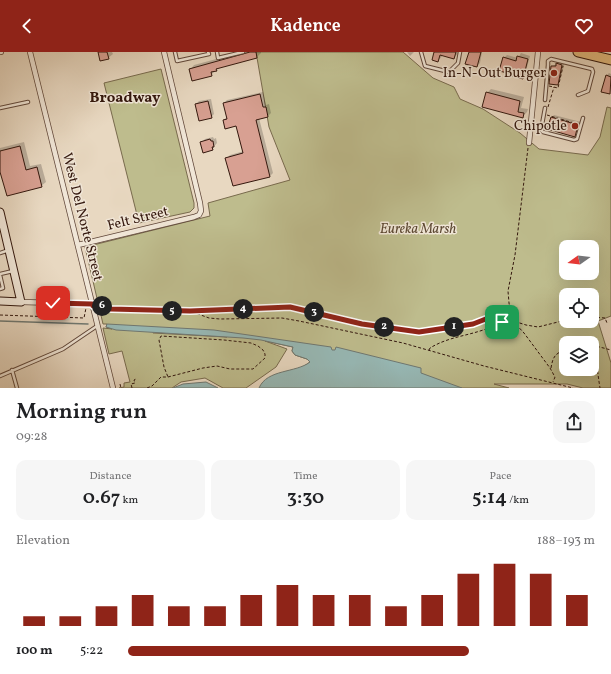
<!DOCTYPE html>
<html lang="en">
<head>
<meta charset="utf-8">
<style>
  :root { --surface:#fff; --page:#f6f6f6; --text:#202124; --muted:#757577; --accent:#8f2418 }
  body { margin:0; font-family:Vollkorn,serif; background:var(--page); color:var(--text); height:100vh; display:flex; flex-direction:column; font-size:15px; white-space:nowrap }
  * { box-sizing:border-box; margin:0 }
  p { font-size:13px; color:var(--muted) }
  .icon { flex:none; width:22px; height:22px; fill:none; stroke:currentColor; stroke-width:2; stroke-linecap:round; stroke-linejoin:round }
  .map { position:relative; height:336px; overflow:hidden }
  .side { display:flex; flex-direction:column; background:var(--surface); flex:1 }
  .side>* { flex:none }
  .needle { width:26px; rotate:256deg }
  .fabs { position:absolute; left:559px; top:188px; display:grid; gap:8px }
  .fabs a { display:grid; place-items:center; width:40px; height:40px; border-radius:8px; background:var(--surface); box-shadow:0 4px 16px #0002; font-size:20px }
  .pin { position:absolute; display:grid; place-items:center; width:34px; height:34px; color:#fff; margin:-17px; border-radius:8px; box-shadow:0 2px 6px #0006 }
  .km { position:absolute; width:20px; height:20px; margin:-10px; border-radius:50%; background:#222; color:#fff; font-size:11px; line-height:20px; text-align:center }
  .round { display:grid; place-items:center; flex:none; width:42px; height:42px; border-radius:12px; background:var(--page) }
  .summary { display:flex; align-items:center; justify-content:space-between; height:68px; padding:0 16px }
  h1 { font-size:22px; font-weight:600; line-height:30px }
  .stats { display:grid; grid-template-columns:repeat(3,1fr); gap:6px; height:68px; padding:4px 16px }
  .stats div { display:grid; align-content:center; border-radius:10px; background:var(--page); text-align:center }
  .stats b { font-size:20px; font-weight:600 }
  .stats small { font-size:11px; font-weight:400 }
  .stats p { font-size:11px }
  .chart { height:112px; padding:8px 16px }
  .chart p { display:flex; justify-content:space-between }
  .chart svg { width:100%; height:72px; margin-top:4px; stroke:var(--accent); stroke-width:6 }
  ul { padding:0 16px; list-style:none; font-size:13px }
  li { display:grid; grid-template-columns:64px 48px 1fr; align-items:center; height:30px }
  li i { height:10px; border-radius:5px; background:var(--accent) }
  header { display:flex; justify-content:space-between; align-items:center; height:52px; padding:0 16px; background:var(--accent); color:#fff; font-size:18px; font-weight:600 }
  .map>svg:first-child { display:block }
</style>
</head>
<body>
<header><svg class="icon" aria-label="back" viewBox="0 0 24 24"><path d="M15 5l-7 7 7 7"/></svg>Kadence<svg class="icon" aria-label="heart" viewBox="0 0 24 24"><path d="M12 20l-8-8c-3-5 5-10 8-4 3-6 11-1 8 4z"/></svg></header>
<div class="map">
<svg width="611" height="336" viewBox="0 0 611 336">
  <rect width="100%" height="100%" fill="#e8d8c1"/>
  <filter id="stains"><feTurbulence type="fractalNoise" baseFrequency=".005" numOctaves="4"/><feColorMatrix values="0 0 0 0 .2 0 0 0 0 .09 0 0 0 0 .02 0 0 0 .5 -.17"/></filter>
  <radialGradient id="worn" r=".72"><stop offset=".6" stop-color="#630" stop-opacity="0"/><stop offset="1" stop-color="#630" stop-opacity=".3"/></radialGradient>
  <path fill="#bebc8d" stroke="#786a4d" fill-rule="evenodd" d="M 256,0 L 403,0 L 433,26 L 454,35 L 460,47 L 483,57 L 520,81 L 539,97 L 588,103 L 600,85 L 607,55 L 611,56 L 611,264 L 598,269 L 611,311 L 611,336 L 583,336 L 567,332 L 494,332 L 509,336 L 273,336 L 310,310 L 307,307 L 295,303 L 292,299 L 293,295 L 265,289 L 287,297 L 276,315 L 246,336 L 223,336 L 205,326 L 181,330 L 172,336 L 119,336 L 124,335 L 124,331 L 130,330 L 122,299 L 109,302 L 103,276 L 112,277 L 106,275 L 107,272 L 103,272 L 85,195 L 210,164 L 208,151 L 290,128 L 269,75 ZM 566,195 L 592,195 L 592,221 L 566,221 ZM 566,243 L 592,243 L 592,269 L 566,269 ZM 153,280 L 220,284 L 227,285 L 153,281 ZM 566,291 L 592,291 L 592,317 L 566,317 Z
    M 161,17 L 194,151 L 194,156 L 190,160 L 139,171 L 104,31 Z"/>
  <path fill="#97b9b6" stroke="#6f7872" d="M 107,272 L 214,278 L 331,295 L 332,298 L 335,298 L 336,295 L 421,316 L 421,321 L 462,336 L 259,336 C 267,317 296,321 310,310 L 307,307 L 295,303 L 292,299 L 293,295 L 261,288 L 243,286 L 116,278 L 106,275 Z
    M 206,330 L 218,336 L 173,336 L 183,332 Z"/>
  <path fill="#0003" d="M 99,0 L 112,0 L 113,2 L 108,6 Z
    M 242,0 L 261,0 L 261,1 L 257,5 L 219,15 L 211,23 L 190,18 L 194,13 Z
    M 407,0 L 414,0 L 410,4 Z
    M 434,0 L 459,0 L 454,6 L 443,3 L 438,9 Z
    M 470,0 L 482,0 L 480,11 L 477,14 Z
    M 521,1 L 530,4 L 525,23 L 522,26 L 513,22 L 504,6 L 507,3 L 518,6 Z
    M 560,9 L 565,10 L 560,29 L 557,32 L 552,15 Z
    M 609,21 L 611,22 L 610,41 L 606,24 Z
    M 491,37 L 524,45 L 521,56 L 528,57 L 527,60 L 523,64 L 487,41 Z
    M 263,40 L 266,53 L 269,52 L 271,61 L 268,64 L 259,66 L 273,121 L 270,124 L 233,133 L 227,106 L 230,103 L 244,99 L 237,73 L 224,68 L 227,65 L 224,51 L 227,48 Z
    M 211,47 L 214,62 L 211,65 L 196,52 L 199,49 Z
    M 554,63 L 581,70 L 577,81 L 574,84 L 551,66 Z
    M 213,85 L 214,87 L 216,86 L 217,91 L 212,97 L 202,90 L 205,87 Z
    M 24,90 L 30,114 L 41,112 L 46,130 L 41,134 L 0,119 L 0,96 Z"/>
  <g fill="none" stroke-linecap="round" stroke-linejoin="round">
    <path stroke="#6f7872" stroke-width="1.5" d="M 0,269 L 88,272"/>
  </g>
  <path fill="#d8a092" stroke="#33170d" d="M 98,0 L 107,0 L 109,7 L 100,9 Z
    M 250,0 L 256,0 L 257,6 L 216,17 L 217,19 L 211,20 L 212,24 L 192,29 L 189,17 Z
    M 434,0 L 456,0 L 454,7 L 440,3 L 438,10 L 432,8 Z
    M 469,0 L 481,0 L 477,15 L 465,12 Z
    M 517,4 L 528,7 L 523,27 L 512,24 L 512,22 L 499,19 L 503,5 L 516,9 Z
    M 556,11 L 562,13 L 558,33 L 549,32 L 551,14 L 556,14 Z
    M 606,23 L 611,25 L 610,42 L 601,40 Z
    M 486,40 L 520,49 L 518,60 L 524,61 L 523,66 L 482,55 Z
    M 260,42 L 263,55 L 266,55 L 268,65 L 256,68 L 270,125 L 233,134 L 225,106 L 243,101 L 236,74 L 225,77 L 223,68 L 227,67 L 223,51 Z
    M 208,49 L 212,66 L 199,69 L 195,52 Z
    M 551,65 L 578,73 L 575,85 L 547,77 Z
    M 210,87 L 211,89 L 213,89 L 214,95 L 212,95 L 213,98 L 203,101 L 200,90 Z
    M 20,94 L 26,118 L 37,115 L 42,135 L 7,144 L 0,120 L 0,99 Z"/>
  <g fill="none" stroke-linecap="round" stroke-linejoin="round">
    <g stroke="#60473a" stroke-width="4.5">
      <path id="lane" d="M 175,0 L 177,9 L 209,2 L 208,0
        M 217,0 L 218,6 L 243,0
        M 421,0 L 425,14 L 449,20 L 458,11 L 460,0
        M 545,48 L 548,13 L 548,9 L 551,7 L 592,17 L 593,20 L 588,39 L 578,43
        M 0,56 L 28,50
        M 545,56 L 541,78 L 543,80 L 574,88 L 577,87 L 583,66
        M 0,201 L 9,198
        M 0,222 L 13,219
        M 0,223 L 3,236 L 0,237
        M 12,318 L 17,336
        M 0,324 L 63,297 L 97,274"/>
    </g>
    <g stroke="#60473a" stroke-width="6">
      <path id="street" d="M 0,0 L 1,0
        M 30,0 L 113,336
        M 529,91 L 538,0
        M 78,193 L 194,165 L 199,163 L 201,159 L 200,151 L 164,0
        M 21,250 L 92,252"/>
    </g>
    <g stroke="#33170d" stroke-width="9">
      <path id="secondary" d="M 0,160 L 21,250 L 0,249"/>
    </g>
    <g stroke="#33170d" stroke-width="11">
      <path id="highway" d="M 578,0 L 611,8"/>
    </g>
    <path stroke="#33170d" stroke-width="1" stroke-dasharray="3 2" stroke-linecap="butt" d="M 549,34 L 558,36 L 563,14
      M 548,55 L 554,35
      M 547,63 L 577,72
      M 528,96 L 515,203 L 508,239 L 509,251 L 512,268 L 524,281 L 550,316 L 555,325 L 553,330
      M 98,254 L 111,257 L 190,259 L 209,266 L 220,267 L 282,266 L 299,269 L 403,291 L 484,314 L 573,336
      M 191,259 L 290,255 L 362,272 L 419,280 L 473,272 L 496,263 L 502,264 L 507,267 L 526,273 L 538,275 L 566,268
      M 0,263 L 84,266 L 86,256
      M 592,265 L 605,266 L 607,271
      M 592,293 L 611,298
      M 598,295 L 595,301 C 597,313 598,324 600,336
      M 429,298 L 430,296 C 448,285 467,284 486,277 C 494,274 501,269 510,268
      M 551,316 C 553,304 555,302 566,297
      M 120,332 L 121,336
      M 132,336 L 131,332 L 135,331 L 134,328 L 136,327
      M 147,336 L 152,334 L 161,325 L 168,325 L 203,316 L 217,314 L 230,317 L 253,317 L 265,306 L 265,302 L 263,298 L 258,294 L 251,291 L 224,288 L 161,284 L 159,288 L 164,315 L 168,325"/>
    <use href="#lane" stroke="#f0e6d7" stroke-width="2.5"/>
    <use href="#street" stroke="#f0e6d7" stroke-width="4.5"/>
    <use href="#secondary" stroke="#f0e6d7" stroke-width="7"/>
    <use href="#highway" stroke="#e4bc80" stroke-width="9"/>
  </g>
  <g fill="none" stroke-linecap="round" stroke-linejoin="round">
    <g stroke="#fff" stroke-width="8">
      <path id="route" d="M 53,251 L 92,252 L 93,254 L 100,254 L 111,257 L 190,259 L 290,255 L 362,272 L 419,280 L 473,272 L 496,263 L 502,264 L 512,268 L 502,270"/>
    </g>
    <use href="#route" stroke="#8f2418" stroke-width="5"/>
  </g>
  <g fill="#8f2418" stroke="#f0e6d7" stroke-width="1.5">
    <circle cx="554" cy="21" r="4"/>
    <circle cx="575" cy="74" r="4"/>
  </g>
  <g text-anchor="middle" dominant-baseline="central" stroke-width="3" stroke-linejoin="round" paint-order="stroke">
    <g font-size="14" fill="#33170d" stroke="#f0e6d7" text-anchor="end">
      <text x="546" y="21">In-N-Out Burger</text>
      <text x="567" y="74">Chipotle</text>
    </g>
    <g font-size="14" fill="#33170d" stroke="#f0e6d7">
      <text transform="translate(82 165) rotate(76)">West Del Norte Street</text>
      <text transform="translate(138 167) rotate(-14)">Felt Street</text>
    </g>
    <g font-size="14" font-style="italic" fill="#5d4933" stroke="#f0e6d7">
      <text x="418" y="177">Eureka Marsh</text>
    </g>
    <g font-size="15" font-weight="bold" fill="#33170d" stroke="#f0e6d7">
      <text x="125" y="46">Broadway</text>
    </g>
  </g>
  <rect width="100%" height="100%" filter="url(#stains)"/>
  <rect width="100%" height="100%" fill="url(#worn)"/>
</svg>
<div class="fabs">
<a><svg class="needle" viewBox="-14 -14 28 28"><path d="M0-13l5 13h-10z" fill="#e53935"/><path d="M0 13l5-13h-10z" fill="#757577"/></svg></a>
<a><svg class="icon" aria-label="locate" viewBox="0 0 24 24"><circle cx="12" cy="12" r="6"/><path d="M12 2v4M12 18v4M2 12h4M18 12h4"/></svg></a>
<a><svg class="icon" aria-label="layers" viewBox="0 0 24 24"><path d="M12 4l9 5-9 5-9-5zM3 14l9 5 9-5"/></svg></a>
</div>
<div class="pin" style="left:502px;top:270px;background:#1e9e55"><svg class="icon" aria-label="arrive" viewBox="0 0 24 24"><path d="M6 21V4h12l-3 4 3 4H6"/></svg></div>
<div class="pin" style="left:53px;top:251px;background:#d93025"><svg class="icon" aria-label="check" viewBox="0 0 24 24"><path d="M5 12l5 5 9-10"/></svg></div>
<b class="km" style="left:454px;top:275px">1</b>
<b class="km" style="left:384px;top:275px">2</b>
<b class="km" style="left:314px;top:260px">3</b>
<b class="km" style="left:243px;top:257px">4</b>
<b class="km" style="left:172px;top:259px">5</b>
<b class="km" style="left:102px;top:254px">6</b>
</div>
<section class="side">
<div class="summary"><div><h1>Morning run</h1><p>09:28</p></div><a class="round"><svg class="icon" aria-label="share" viewBox="0 0 24 24"><path d="M12 15V3M7 8l5-5 5 5M5 13v7h14v-7"/></svg></a></div>
<div class="stats">
<div><p>Distance</p><b>0.67<small> km</small></b></div>
<div><p>Time</p><b>3:30</b></div>
<div><p>Pace</p><b>5:14<small> /km</small></b></div>
</div>
<div class="chart"><p><span>Elevation</span>188–193 m</p>
<svg viewBox="0 0 160 44" preserveAspectRatio="none"><path d="M5 44V38M15 44V38M25 44V32M35 44V25M45 44V32M55 44V32M65 44V25M75 44V19M85 44V25M95 44V25M105 44V32M115 44V25M125 44V12M135 44V6M145 44V12M155 44V25"/></svg>
</div>
<ul>
<li><b>100 m</b>5:22<i style="width:73%"></i></li>
</ul>
</section>
</body>
</html>
